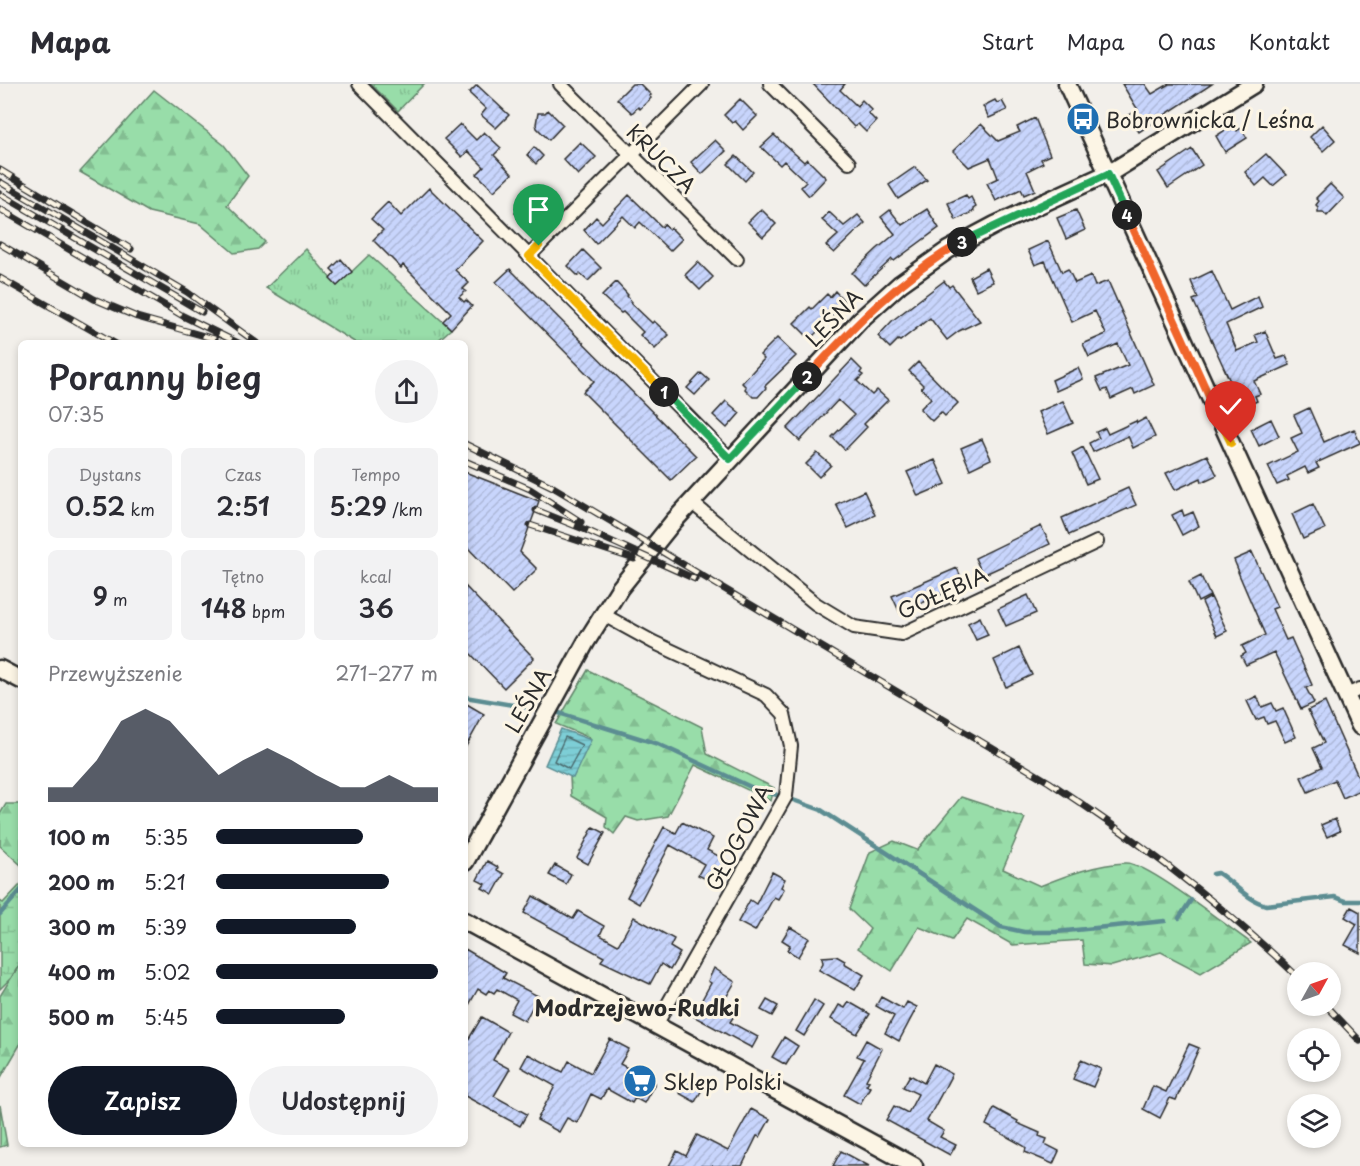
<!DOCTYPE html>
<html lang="pl">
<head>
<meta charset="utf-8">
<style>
  :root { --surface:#fff; --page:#f2f2f3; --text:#2b2b33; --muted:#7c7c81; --line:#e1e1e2; --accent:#111827 }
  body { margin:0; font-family:"Playpen Sans",sans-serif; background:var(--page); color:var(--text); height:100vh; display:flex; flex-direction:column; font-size:22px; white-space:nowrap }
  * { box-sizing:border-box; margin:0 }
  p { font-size:20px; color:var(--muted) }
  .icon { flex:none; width:33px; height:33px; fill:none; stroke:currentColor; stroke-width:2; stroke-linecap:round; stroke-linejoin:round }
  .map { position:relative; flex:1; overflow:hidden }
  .drawer { position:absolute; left:18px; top:256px; width:450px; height:807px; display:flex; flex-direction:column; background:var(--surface); border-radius:9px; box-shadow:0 3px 9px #0003 }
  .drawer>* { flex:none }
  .needle { width:39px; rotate:50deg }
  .buttons { position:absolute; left:1287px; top:878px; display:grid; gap:12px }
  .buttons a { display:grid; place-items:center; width:54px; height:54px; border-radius:50%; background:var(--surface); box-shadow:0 3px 9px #0003; font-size:30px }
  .pin { position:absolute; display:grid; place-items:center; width:51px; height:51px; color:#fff; margin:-62px -26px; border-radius:50% 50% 50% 0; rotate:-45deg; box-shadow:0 0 6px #0007 }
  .pin .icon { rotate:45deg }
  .km { position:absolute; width:30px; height:30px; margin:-15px; border-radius:50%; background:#222; color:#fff; font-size:16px; line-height:30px; text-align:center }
  .round { display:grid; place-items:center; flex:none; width:63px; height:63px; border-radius:32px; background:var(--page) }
  .head { display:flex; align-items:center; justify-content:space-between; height:102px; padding:0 30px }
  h1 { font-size:33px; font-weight:600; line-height:45px }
  .figures { display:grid; grid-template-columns:repeat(3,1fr); gap:9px; height:102px; padding:6px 30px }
  .figures div { display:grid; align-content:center; border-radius:9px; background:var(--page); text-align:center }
  .figures b { font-size:26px; font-weight:600 }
  .figures small { font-size:16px; font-weight:400 }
  .figures p { font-size:16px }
  .chart { height:168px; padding:12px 30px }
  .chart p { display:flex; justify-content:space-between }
  .chart svg { width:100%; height:108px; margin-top:6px; fill:var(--accent); opacity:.7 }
  .action { display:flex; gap:12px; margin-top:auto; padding:12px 30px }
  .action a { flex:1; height:69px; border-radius:36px; background:var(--accent); color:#fff; font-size:24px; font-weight:600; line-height:69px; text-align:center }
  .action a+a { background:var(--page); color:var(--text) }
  ul { padding:0 30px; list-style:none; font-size:20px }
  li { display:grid; grid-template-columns:96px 72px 1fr; align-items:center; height:45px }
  li i { height:15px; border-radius:8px; background:var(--accent) }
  header { display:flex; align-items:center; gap:36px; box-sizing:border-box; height:84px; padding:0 30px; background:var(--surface); border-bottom:2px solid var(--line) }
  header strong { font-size:28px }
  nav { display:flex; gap:33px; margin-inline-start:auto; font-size:21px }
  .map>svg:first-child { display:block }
</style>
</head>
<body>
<header>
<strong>Mapa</strong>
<nav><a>Start</a><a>Mapa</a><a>O nas</a><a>Kontakt</a></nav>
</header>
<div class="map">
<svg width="1360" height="1082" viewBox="0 0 1360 1082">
  <defs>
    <pattern id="grass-tufts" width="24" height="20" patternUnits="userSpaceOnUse" patternTransform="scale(1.5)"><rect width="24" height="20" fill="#98dda9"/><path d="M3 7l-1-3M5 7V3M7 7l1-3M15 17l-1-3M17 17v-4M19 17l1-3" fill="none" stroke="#83be92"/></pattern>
    <pattern id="forest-firs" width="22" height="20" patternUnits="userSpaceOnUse" patternTransform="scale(1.5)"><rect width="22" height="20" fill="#98dda9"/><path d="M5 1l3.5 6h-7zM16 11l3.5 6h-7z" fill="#83be92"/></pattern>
    <pattern id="wetland-marsh" width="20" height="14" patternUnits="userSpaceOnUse" patternTransform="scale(1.5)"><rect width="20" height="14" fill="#98dda9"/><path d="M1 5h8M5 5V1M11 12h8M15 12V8" fill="none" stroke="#83be92"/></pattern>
    <pattern id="water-rules" width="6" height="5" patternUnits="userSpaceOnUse" patternTransform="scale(1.5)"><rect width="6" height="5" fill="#7dced6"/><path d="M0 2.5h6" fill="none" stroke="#6cb1b8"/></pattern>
    <pattern id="building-hatch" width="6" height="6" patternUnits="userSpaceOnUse" patternTransform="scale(1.5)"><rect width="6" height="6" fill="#c8d5fc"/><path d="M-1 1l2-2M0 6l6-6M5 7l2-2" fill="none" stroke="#acb7d8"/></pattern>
  </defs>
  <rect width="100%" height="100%" fill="#f2efea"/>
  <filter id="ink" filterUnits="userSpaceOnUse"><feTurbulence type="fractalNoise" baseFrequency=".0167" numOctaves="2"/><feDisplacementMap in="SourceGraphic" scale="12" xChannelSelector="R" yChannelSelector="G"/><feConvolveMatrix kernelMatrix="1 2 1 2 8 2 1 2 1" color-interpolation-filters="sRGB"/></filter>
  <g filter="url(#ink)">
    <path fill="url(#grass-tufts)" stroke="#62846a" stroke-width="1.5" d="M 371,0 L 424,0 L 398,27 Z
      M 306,165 L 337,202 L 369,171 L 451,245 L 435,259 L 356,259 L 266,204 Z"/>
    <path fill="url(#forest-firs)" stroke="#62846a" stroke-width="1.5" d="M 154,6 L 224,61 L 248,92 L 227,121 L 265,158 L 258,165 L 234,169 L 200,140 L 149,128 L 80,88 Z
      M 588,586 L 702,643 L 707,670 L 774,704 L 771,717 L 695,681 L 668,732 L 638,737 L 626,733 L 614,750 L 606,743 L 607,733 L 571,712 L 570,694 L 590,654 L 556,640 Z
      M 961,713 L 1025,734 L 1003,785 L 1040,802 C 1067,791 1097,780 1126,779 C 1147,778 1229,844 1251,859 L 1201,889 L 1161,868 L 1112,882 L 1085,880 L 1082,856 L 1013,861 L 967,835 L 952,856 L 919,843 L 892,887 L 858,864 L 870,845 L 849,825 L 870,768 L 894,757 L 917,766 Z
      M 6,720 L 21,720 L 21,781 L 0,762 L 0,730 Z
      M 21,878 L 21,959 L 0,995 L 0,912 Z
      M 0,1021 L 7,1061 L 0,1063 Z"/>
    <path fill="url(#wetland-marsh)" stroke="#62846a" stroke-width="1.5" d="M 21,800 L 21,878 L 11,894 L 0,905 L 0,817 L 3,819 Z"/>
    <path fill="url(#water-rules)" stroke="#5c8d92" stroke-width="1.5" d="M 561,645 L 591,656 L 573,694 L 545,681 Z"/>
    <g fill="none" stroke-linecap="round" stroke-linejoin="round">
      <path stroke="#4c6c6f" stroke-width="1.5" d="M 565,653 L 582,661 L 569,685 L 554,677 Z"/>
      <path stroke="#5c8d92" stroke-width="4.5" d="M 465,613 L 531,624
        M 559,629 L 658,660 L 753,704 L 777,711
        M 793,716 L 821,726 L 1001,843 L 1024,848 L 1056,848 L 1165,837
        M 1213,790 L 1218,789 C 1234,799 1247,816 1266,821 L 1335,813 L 1345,817 L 1360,817
        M 0,830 L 21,806
        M 1179,834 L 1191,816"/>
    </g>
    <path fill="url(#building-hatch)" stroke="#2b2b2b" stroke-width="1.5" d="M 632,0 L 640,0 L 651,11 L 649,12 L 651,14 L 640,25 L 638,23 L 632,29 L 617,15 Z
      M 813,0 L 845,0 L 840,6 L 857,22 L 862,16 L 872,26 L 868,29 L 876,37 L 866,48 L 858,40 L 854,43 Z
      M 1122,0 L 1145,0 L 1152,10 L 1169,0 L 1212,0 L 1139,48 L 1128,32 L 1138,26 Z
      M 477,1 L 509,31 L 496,44 L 481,31 L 486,25 L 469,9 Z
      M 740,15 L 757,32 L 743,46 L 735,37 L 732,39 L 724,31 Z
      M 995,16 L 997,19 L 1002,17 L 1007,26 L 989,34 L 983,22 Z
      M 548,26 L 563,41 L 549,56 L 537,44 L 536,40 L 538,29 L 545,29 Z
      M 1035,34 L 1050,71 L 1041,75 L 1043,79 L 1027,87 L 1035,106 L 1024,111 L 1021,105 L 996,117 L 987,99 L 998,94 L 990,74 L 969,83 L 953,67 L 981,40 L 998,57 L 1020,48 L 1017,43 Z
      M 460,40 L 476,56 L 484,48 L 501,64 L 494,71 L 512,90 L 494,107 L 477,90 L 484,83 L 468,67 L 462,73 L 444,55 Z
      M 1233,41 L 1237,47 L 1241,44 L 1247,54 L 1225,68 L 1216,52 Z
      M 1322,41 L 1335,56 L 1323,67 L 1310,53 Z
      M 774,51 L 804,78 L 807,75 L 826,94 L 809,112 L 801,103 L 806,98 L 784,77 L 780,81 L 761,63 Z
      M 715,56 L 726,67 L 702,90 L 691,78 Z
      M 580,58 L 596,73 L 578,91 L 563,75 Z
      M 534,63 L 543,72 L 536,80 L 527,71 Z
      M 1192,65 L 1202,81 L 1168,104 L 1158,88 Z
      M 1266,70 L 1286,91 L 1273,102 L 1265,94 L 1256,102 L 1245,88 Z
      M 736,72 L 753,88 L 745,97 L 728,80 Z
      M 915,83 L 927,96 L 898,115 L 889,101 Z
      M 1330,100 L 1344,114 L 1327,132 L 1323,128 L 1318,128 L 1318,123 L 1316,121 L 1319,117 L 1316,114 Z
      M 429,104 L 483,157 L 455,186 L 469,199 L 463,205 L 466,207 L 459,213 L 464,218 L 466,216 L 472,222 L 451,245 L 443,237 L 451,229 L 403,181 L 401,184 L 373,156 L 383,146 L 371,135 L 388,118 L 401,132 Z
      M 629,111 L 662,143 L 664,140 L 669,145 L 671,144 L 682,155 L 670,167 L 640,138 L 635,144 L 623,132 L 596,160 L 584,146 L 596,133 L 602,139 Z
      M 966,111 L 968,115 L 971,113 L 976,123 L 973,125 L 974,127 L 956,136 L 948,119 Z
      M 528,116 L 540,129 L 527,142 L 515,129 Z
      M 761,125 L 776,140 L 763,153 L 748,138 Z
      M 927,125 L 939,144 L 894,177 L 892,175 L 864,201 L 852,189 L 877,165 L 895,150 L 881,133 L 890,126 L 902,141 Z
      M 1076,126 L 1085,146 L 1066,155 L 1057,134 Z
      M 829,128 L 844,142 L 858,131 L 865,139 L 834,169 L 826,162 L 838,151 L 822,136 Z
      M 1048,157 L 1062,188 L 1068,185 L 1075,199 L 1091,192 L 1095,202 L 1108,197 L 1154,301 L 1135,310 L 1133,305 L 1111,315 L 1107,305 L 1102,307 L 1096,294 L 1128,281 L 1118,260 L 1089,273 L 1083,260 L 1106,250 L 1095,227 L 1072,238 L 1045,177 L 1035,181 L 1028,166 Z
      M 583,166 L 601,184 L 588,197 L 580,190 L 578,192 L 568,182 Z
      M 341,175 L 352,188 L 337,202 L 330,195 L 335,189 L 331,185 Z
      M 698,178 L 713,193 L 700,206 L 685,191 Z
      M 986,184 L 993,198 L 976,206 L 970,193 Z
      M 510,185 L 696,372 L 671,396 L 583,308 L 594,297 L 496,198 Z
      M 1212,187 L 1230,226 L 1258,212 L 1262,223 L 1226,240 L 1237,267 L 1258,258 L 1255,251 L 1265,247 L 1277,275 L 1286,272 L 1290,281 L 1254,297 L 1260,310 L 1255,312 L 1257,317 L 1246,322 L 1244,317 L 1240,319 L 1193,216 L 1198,214 L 1191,197 Z
      M 944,197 L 949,203 L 952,201 L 980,237 L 959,247 L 947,256 L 930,234 L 900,257 L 898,256 L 890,264 L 878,252 L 893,236 Z
      M 616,198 L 628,211 L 627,212 L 632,218 L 631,219 L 652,239 L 654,237 L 669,251 L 655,265 L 640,251 L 643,248 L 623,228 L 621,229 L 615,224 L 602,212 Z
      M 835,207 L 846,219 L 810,255 L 794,239 L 810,223 L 812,225 L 827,210 L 830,213 Z
      M 777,254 L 796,272 L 765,302 L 766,304 L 758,313 L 753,313 L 745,305 L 746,303 L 742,299 L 764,275 L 760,271 Z
      M 852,276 L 862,286 L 860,289 L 863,291 L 857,297 L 872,311 L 877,306 L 888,316 L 864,340 L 867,343 L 845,366 L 832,353 L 854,331 L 838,316 L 800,357 L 787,345 Z
      M 918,278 L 958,319 L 945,332 L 941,328 L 932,337 L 920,325 L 931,314 L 921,304 L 923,301 L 909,287 Z
      M 1078,284 L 1083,295 L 1056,307 L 1052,296 Z
      M 701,289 L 709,296 L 695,311 L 687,304 Z
      M 726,317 L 740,329 L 727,344 L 713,331 Z
      M 1063,317 L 1073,339 L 1048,350 L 1038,328 Z
      M 1309,324 L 1324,358 L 1354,345 L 1360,359 L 1316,379 L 1319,384 L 1308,389 L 1305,383 L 1287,392 L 1289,396 L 1277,401 L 1268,382 L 1298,368 L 1291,354 L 1302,349 L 1294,331 Z
      M 1146,334 L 1155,353 L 1133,364 L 1128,352 L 1093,368 L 1089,359 L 1099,354 L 1096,348 L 1105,344 L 1108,350 L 1136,337 L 1137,339 Z
      M 1271,335 L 1279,352 L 1259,362 L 1251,345 Z
      M 982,355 L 991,375 L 970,385 L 961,364 Z
      M 1083,363 L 1098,395 L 1086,400 L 1072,369 Z
      M 817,369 L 831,381 L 819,393 L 806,380 Z
      M 1207,371 L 1217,391 L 1202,398 L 1201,394 L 1175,406 L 1166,389 Z
      M 935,376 L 946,400 L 918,412 L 907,388 Z
      M 465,388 L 539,417 L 520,468 L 537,485 L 512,509 L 465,461 Z
      M 1128,404 L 1136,421 L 1069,451 L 1062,434 Z
      M 864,407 L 875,431 L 848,444 L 836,420 Z
      M 1313,420 L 1325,445 L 1303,455 L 1292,430 Z
      M 1182,426 L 1184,432 L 1193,428 L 1199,442 L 1182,451 L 1172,431 Z
      M 1041,442 L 1050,460 L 983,491 L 975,474 Z
      M 1252,468 L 1277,523 L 1272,525 L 1286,556 L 1291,554 L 1312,601 L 1306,604 L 1314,619 L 1301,625 L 1274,568 L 1246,581 L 1241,572 L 1246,569 L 1242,562 L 1265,551 L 1238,488 L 1239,488 L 1234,476 Z
      M 957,484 L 964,500 L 900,529 L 892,512 Z
      M 1201,492 L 1210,512 L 1198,518 L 1189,498 Z
      M 465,502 L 534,574 L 504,604 L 465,564 Z
      M 1028,511 L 1036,529 L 1006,542 L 998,525 Z
      M 1211,513 L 1227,547 L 1217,552 L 1202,518 Z
      M 980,533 L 988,551 L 976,556 L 968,539 Z
      M 1019,564 L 1032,591 L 1006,603 L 994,576 Z
      M 1257,612 L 1262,623 L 1272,619 L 1276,627 L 1283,624 L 1296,653 L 1285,658 L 1275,637 L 1267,640 L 1264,633 L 1256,636 L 1247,617 Z
      M 1325,618 L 1360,697 L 1360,706 L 1343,714 L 1335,696 L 1308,708 L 1301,693 L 1322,683 L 1313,664 L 1324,659 L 1308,626 Z
      M 465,619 L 484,630 L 465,664 Z
      M 1335,735 L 1340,747 L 1327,753 L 1321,741 Z
      M 682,738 L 713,754 L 707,766 L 728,777 L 716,800 L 698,791 L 704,780 L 670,761 L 639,820 L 627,813 L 664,743 L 676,749 Z
      M 593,743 L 605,749 L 588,780 L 577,774 Z
      M 487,777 L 498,783 L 497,786 L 504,790 L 493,810 L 482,804 L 485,800 L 477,796 Z
      M 555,781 L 571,790 L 566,800 L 549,791 Z
      M 772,788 L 785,795 L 781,803 L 784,805 L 778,815 L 774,813 L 755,847 L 738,838 L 750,816 L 756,820 Z
      M 533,812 L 573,835 L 578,827 L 604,842 L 600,851 L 618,861 L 634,833 L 674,855 L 670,863 L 680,869 L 670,886 L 661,880 L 650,900 L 601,877 L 604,873 L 524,829 Z
      M 1351,823 L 1360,828 L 1360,869 L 1345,861 L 1357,840 L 1345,833 Z
      M 790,843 L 809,854 L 798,873 L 787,866 L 790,861 L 782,856 Z
      M 465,865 L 506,889 L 503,894 L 538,912 L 525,937 L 510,929 L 517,916 L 497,905 L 494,909 L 489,906 L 486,910 L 478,905 L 465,928 Z
      M 836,872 L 845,877 L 844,879 L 864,891 L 855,906 L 819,886 L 823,879 L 822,873 Z
      M 714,884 L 735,898 L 720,924 L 734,932 L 730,938 L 758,953 L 752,964 L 693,932 L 711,899 L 708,897 Z
      M 881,913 L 903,925 L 907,918 L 917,923 L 899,957 L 885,949 L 894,932 L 876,922 Z
      M 767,916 L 778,922 L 772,932 L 761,926 Z
      M 814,916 L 823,922 L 804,952 L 796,947 Z
      M 849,918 L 870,930 L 857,950 L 831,935 L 839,921 L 845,924 Z
      M 482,933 L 508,948 L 493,976 L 510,985 L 494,1012 L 527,1030 L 520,1042 L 465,1012 L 465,961 Z
      M 784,953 L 798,962 L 786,981 L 772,973 Z
      M 610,955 L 629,965 L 620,980 L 655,999 L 644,1019 L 635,1014 L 632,1019 L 607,1005 L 601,1015 L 591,1010 L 577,1039 L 567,1034 L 559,1048 L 537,1036 L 555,1002 L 521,983 L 528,970 L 563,988 L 569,977 L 591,989 Z
      M 866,956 L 882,965 L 866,996 L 869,997 L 866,1001 L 870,1003 L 860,1020 L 844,1011 L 864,975 L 857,972 Z
      M 1189,960 L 1199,964 L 1176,1016 L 1170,1014 L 1160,1034 L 1143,1025 L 1153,1002 L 1166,1008 Z
      M 1081,976 L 1101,985 L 1093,1003 L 1073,995 Z
      M 934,980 L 952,990 L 927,1037 L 944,1047 L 940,1053 L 956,1061 L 950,1071 L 886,1036 L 894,1022 L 908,1029 L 918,1010 L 903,1003 L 910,991 L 924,999 Z
      M 687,993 L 704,1002 L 695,1018 L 679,1009 Z
      M 994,1024 L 1018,1037 L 1017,1039 L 1040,1049 L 1039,1052 L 1047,1055 L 1045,1060 L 1059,1067 L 1053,1080 L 1025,1068 L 1026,1064 L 1024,1062 L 986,1041 Z
      M 751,1025 L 770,1035 L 760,1053 L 757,1052 L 742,1082 L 669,1082 L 677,1067 L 686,1072 L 697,1051 L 728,1067 Z
      M 841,1067 L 869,1082 L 833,1082 Z"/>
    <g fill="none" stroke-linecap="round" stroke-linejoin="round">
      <g stroke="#2b2b2b" stroke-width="16">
        <path id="street" d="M 359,0 L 730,375
          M 560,0 L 737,175
          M 770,0 L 849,79
          M 529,172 L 702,0
          M 691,418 L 816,520 L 854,543 L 902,550 L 1097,458
          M 602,530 L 653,558 L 766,611 L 784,630 L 791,662 L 786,712 L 656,941
          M 1346,611 L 1360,605"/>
      </g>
      <g stroke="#2b2b2b" stroke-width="21">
        <path id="secondary" d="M 1067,0 L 1360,642
          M 0,585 L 21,596
          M 465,778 L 586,558 L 620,504 L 673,438 L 860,236 L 900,200 L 948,166 L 995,141 L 1113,87 L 1254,0
          M 465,837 L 914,1082"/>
      </g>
      <use href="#street" stroke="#fcf5e5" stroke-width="12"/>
      <use href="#secondary" stroke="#fcf5e5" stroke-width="16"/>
      <g stroke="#2b2b2b" stroke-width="7">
        <path id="rail" d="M 0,86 L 131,165
          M 0,98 L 187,208 L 258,260
          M 0,110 L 202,228
          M 0,125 L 183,232 L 240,260
          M 0,160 L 94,215 L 137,233 L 215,255
          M 0,194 L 116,260
          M 465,360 L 553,403 L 1049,698 C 1138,756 1221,820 1298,893
          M 465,377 L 530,405 L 581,438
          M 536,426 L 586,446 L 695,495
          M 530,441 L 634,475
          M 1326,921 L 1360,957"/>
      </g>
      <use href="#rail" stroke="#fcf5e5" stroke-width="4.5" stroke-dasharray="14" stroke-linecap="butt"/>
    </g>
  </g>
  <g fill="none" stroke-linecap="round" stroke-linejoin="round" filter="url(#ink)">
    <g stroke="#fff" stroke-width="12">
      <path id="split-1" d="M 539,162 L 529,172 L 664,308"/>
    </g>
    <g stroke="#fff" stroke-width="12">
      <path id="split-2" d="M 664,308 L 730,375 L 807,293"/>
    </g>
    <g stroke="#fff" stroke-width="12">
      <path id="split-3" d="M 807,293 C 854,242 901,193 962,158"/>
    </g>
    <g stroke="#fff" stroke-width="12">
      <path id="split-4" d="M 962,158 L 1108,90 L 1127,131"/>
    </g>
    <g stroke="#fff" stroke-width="12">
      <path id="split-5" d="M 1127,131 L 1212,319"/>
    </g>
    <g stroke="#fff" stroke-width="12">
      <path id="split-6" d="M 1212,319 L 1231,359"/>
    </g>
    <use href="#split-1" stroke="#f5b400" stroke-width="8"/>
    <use href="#split-2" stroke="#22a559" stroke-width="8"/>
    <use href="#split-3" stroke="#f0652b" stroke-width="8"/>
    <use href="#split-4" stroke="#22a559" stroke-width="8"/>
    <use href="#split-5" stroke="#f0652b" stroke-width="8"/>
    <use href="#split-6" stroke="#f5b400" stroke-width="8"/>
  </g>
  <defs>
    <g id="bus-disc" transform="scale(1.725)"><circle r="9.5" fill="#1f6fb2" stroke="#fcf5e5"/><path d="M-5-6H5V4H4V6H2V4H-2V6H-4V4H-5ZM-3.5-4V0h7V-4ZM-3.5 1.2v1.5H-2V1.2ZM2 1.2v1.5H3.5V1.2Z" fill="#fff"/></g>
    <g id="supermarket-disc" transform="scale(1.725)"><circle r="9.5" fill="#1f6fb2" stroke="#fcf5e5"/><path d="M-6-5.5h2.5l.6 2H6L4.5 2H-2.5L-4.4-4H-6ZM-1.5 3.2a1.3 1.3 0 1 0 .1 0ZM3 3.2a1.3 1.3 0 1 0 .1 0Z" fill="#fff"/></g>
  </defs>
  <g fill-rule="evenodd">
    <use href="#bus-disc" x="1083" y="35"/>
    <use href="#supermarket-disc" x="640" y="997"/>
  </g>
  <g text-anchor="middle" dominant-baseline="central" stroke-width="6" stroke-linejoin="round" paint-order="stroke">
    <g font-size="21" fill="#2b2b2b" stroke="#fcf5e5" text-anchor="start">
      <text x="1106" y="35">Bobrownicka / Leśna</text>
      <text x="663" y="997">Sklep Polski</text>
    </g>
    <g font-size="21" fill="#2b2b2b" stroke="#fcf5e5">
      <text transform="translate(662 74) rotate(45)">KRUCZA</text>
      <text transform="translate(833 233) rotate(-46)">LEŚNA</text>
      <text transform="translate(942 508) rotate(-24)">GOŁĘBIA</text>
      <text transform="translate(527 616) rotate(-61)">LEŚNA</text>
      <text transform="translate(738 753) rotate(-62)">GŁOGOWA</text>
    </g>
    <g font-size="22" font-weight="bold" fill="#2b2b2b" stroke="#fcf5e5">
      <text x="637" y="922">Modrzejewo-Rudki</text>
    </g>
  </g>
</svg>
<div class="buttons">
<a><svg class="needle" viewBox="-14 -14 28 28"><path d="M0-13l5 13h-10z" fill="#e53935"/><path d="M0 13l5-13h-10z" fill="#7c7c81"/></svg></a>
<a><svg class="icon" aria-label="locate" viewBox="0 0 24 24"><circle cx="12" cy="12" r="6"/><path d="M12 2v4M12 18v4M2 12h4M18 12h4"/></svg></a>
<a><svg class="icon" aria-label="layers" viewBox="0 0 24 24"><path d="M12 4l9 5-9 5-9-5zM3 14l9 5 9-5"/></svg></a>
</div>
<div class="pin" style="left:539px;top:162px;background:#1e9e55"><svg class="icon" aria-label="arrive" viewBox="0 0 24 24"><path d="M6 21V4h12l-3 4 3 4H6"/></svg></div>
<div class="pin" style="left:1231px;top:359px;background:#d93025"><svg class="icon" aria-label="check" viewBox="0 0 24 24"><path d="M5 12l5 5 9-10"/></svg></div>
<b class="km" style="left:664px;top:308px">1</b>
<b class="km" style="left:807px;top:293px">2</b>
<b class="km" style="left:962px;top:158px">3</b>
<b class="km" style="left:1127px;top:131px">4</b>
<section class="drawer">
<div class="head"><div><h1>Poranny bieg</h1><p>07:35</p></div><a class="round"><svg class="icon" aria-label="share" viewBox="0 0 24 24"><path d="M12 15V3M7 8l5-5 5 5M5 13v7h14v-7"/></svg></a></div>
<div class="figures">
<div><p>Dystans</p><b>0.52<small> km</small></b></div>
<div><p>Czas</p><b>2:51</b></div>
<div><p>Tempo</p><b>5:29<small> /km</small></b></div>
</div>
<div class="figures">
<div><b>9<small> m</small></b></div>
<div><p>Tętno</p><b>148<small> bpm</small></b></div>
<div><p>kcal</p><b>36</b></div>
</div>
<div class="chart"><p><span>Przewyższenie</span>271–277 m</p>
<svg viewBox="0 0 160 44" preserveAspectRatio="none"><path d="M0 44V38L10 38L20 27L30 11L40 6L50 11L60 22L70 33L80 27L90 22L100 27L110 33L120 38L130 38L140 33L150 38L160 38V44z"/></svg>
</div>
<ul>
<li><b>100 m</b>5:35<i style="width:66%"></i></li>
<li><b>200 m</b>5:21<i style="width:78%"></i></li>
<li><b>300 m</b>5:39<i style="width:63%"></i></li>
<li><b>400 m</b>5:02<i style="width:100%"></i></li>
<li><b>500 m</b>5:45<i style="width:58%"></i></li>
</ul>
<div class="action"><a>Zapisz</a><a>Udostępnij</a></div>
</section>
</div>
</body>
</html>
